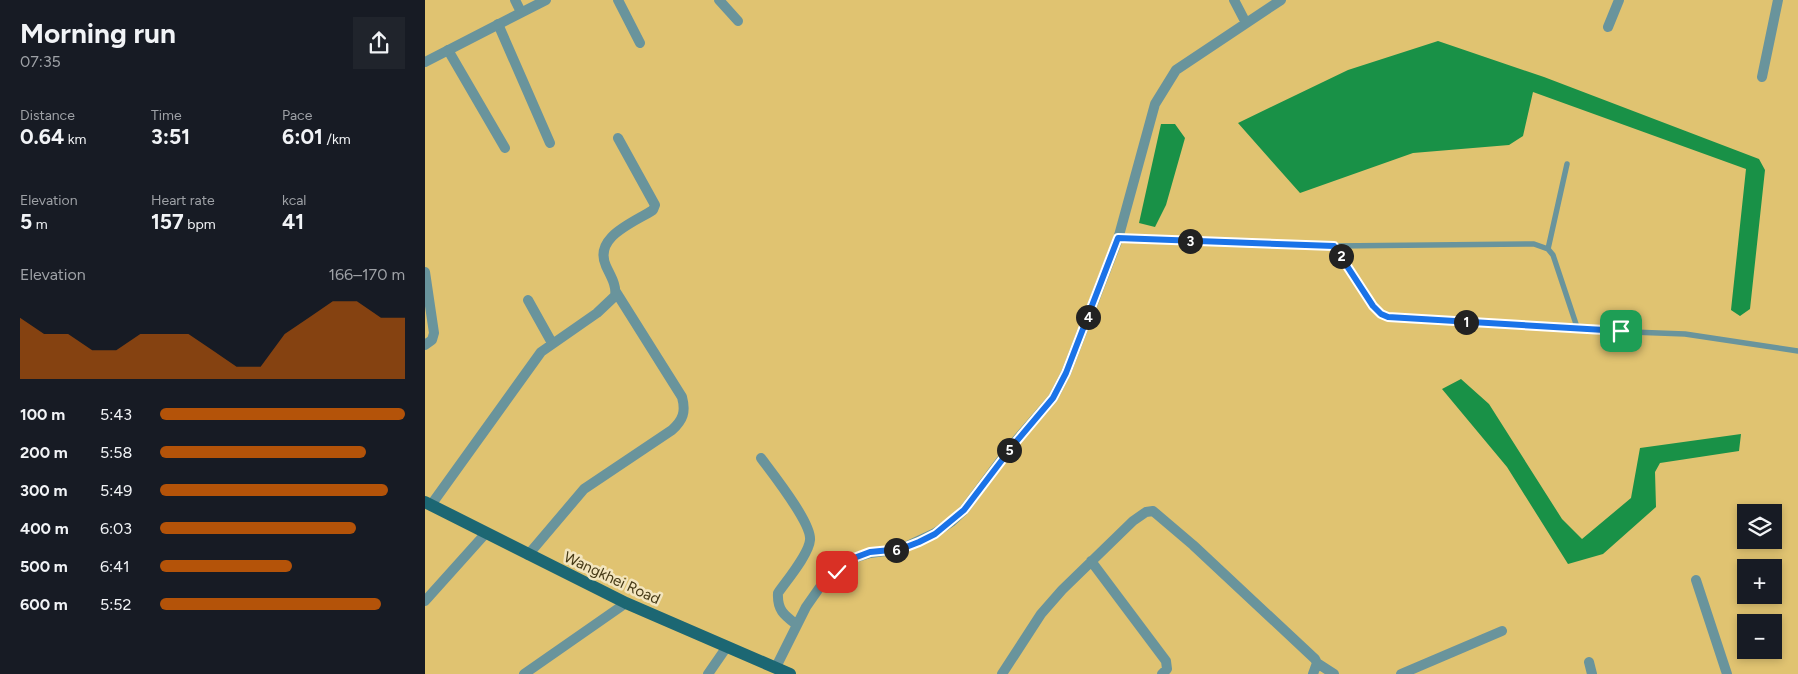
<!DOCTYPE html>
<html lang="en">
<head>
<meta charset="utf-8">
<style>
  :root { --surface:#171b24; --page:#20242c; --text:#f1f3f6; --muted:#9ea1a6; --accent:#b45309 }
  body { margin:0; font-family:Figtree,sans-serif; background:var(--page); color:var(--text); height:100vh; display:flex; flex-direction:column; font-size:19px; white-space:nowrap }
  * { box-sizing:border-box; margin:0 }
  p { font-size:16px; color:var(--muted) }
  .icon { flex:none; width:28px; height:28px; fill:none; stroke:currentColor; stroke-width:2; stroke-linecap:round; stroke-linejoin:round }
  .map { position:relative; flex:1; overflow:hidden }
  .side { display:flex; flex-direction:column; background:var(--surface); width:425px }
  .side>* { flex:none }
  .tools { position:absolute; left:1312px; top:504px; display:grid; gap:10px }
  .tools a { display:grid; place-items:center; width:45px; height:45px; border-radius:0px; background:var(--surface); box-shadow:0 2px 8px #0003; font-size:25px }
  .pin { position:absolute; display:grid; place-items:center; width:42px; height:42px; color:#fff; margin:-21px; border-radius:10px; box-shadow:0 2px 8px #0006 }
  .km { position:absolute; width:25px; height:25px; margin:-12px; border-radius:50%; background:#222; color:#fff; font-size:14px; line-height:25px; text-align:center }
  .round { display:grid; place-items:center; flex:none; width:52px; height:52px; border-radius:0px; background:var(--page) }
  .summary { display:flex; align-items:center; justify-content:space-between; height:85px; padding:0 20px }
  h1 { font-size:28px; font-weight:700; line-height:38px }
  .figures { display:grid; grid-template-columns:repeat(3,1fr); gap:8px; height:85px; padding:5px 20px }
  .figures div { display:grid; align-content:center }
  .figures b { font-size:21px; font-weight:700 }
  .figures small { font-size:14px; font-weight:400 }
  .figures p { font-size:14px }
  .chart { height:140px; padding:10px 20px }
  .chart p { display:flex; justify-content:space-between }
  .chart svg { width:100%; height:90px; margin-top:5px; fill:var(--accent); opacity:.7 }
  ul { padding:0 20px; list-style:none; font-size:16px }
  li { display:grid; grid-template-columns:80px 60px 1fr; align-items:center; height:38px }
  li i { height:12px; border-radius:6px; background:var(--accent) }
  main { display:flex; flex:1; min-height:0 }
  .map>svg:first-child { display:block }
</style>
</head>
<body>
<main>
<section class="side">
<div class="summary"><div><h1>Morning run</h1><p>07:35</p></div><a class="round"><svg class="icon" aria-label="share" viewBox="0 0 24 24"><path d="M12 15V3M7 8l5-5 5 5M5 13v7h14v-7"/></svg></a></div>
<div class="figures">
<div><p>Distance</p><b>0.64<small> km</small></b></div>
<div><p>Time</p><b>3:51</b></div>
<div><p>Pace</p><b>6:01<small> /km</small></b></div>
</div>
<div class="figures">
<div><p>Elevation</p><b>5<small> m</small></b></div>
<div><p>Heart rate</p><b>157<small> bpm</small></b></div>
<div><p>kcal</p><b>41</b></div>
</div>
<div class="chart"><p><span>Elevation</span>166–170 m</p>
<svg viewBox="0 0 160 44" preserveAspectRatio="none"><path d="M0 44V14L10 22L20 22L30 30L40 30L50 22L60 22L70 22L80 30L90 38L100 38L110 22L120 14L130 6L140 6L150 14L160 14V44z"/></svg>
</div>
<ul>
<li><b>100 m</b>5:43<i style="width:100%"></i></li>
<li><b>200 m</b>5:58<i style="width:84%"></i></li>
<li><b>300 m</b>5:49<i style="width:93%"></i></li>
<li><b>400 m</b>6:03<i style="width:80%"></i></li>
<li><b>500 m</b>6:41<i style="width:54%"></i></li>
<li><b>600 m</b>5:52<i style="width:90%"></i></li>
</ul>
</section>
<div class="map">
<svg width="1373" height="674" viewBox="0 0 1373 674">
  <rect width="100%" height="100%" fill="#e0c371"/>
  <path fill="#199147" d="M 1013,41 L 1119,77 L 1334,159 L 1340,170 L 1325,309 L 1315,316 L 1306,310 L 1321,169 L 1108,92 L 1098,136 L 1084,145 L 988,153 L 875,193 L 813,123 L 923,70 Z
    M 736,124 L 750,124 L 760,138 L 741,205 L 730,227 L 714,223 Z
    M 1036,379 L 1064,404 L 1137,519 L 1157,539 L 1206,498 L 1215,448 L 1316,434 L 1314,451 L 1235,463 L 1230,472 L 1231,507 L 1178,554 L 1143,564 L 1082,467 L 1017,389 Z"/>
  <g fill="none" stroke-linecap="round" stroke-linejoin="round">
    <path stroke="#69949c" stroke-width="5.5" d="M 693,239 L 909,246 L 1109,244 L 1123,249 L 1128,255 L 1153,330
      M 909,246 L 948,306 L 952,311 L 963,317 L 1153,330 L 1260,334 L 1373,351
      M 1123,249 L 1142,164"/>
    <path stroke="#69949c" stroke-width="10" d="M 90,0 L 96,12
      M 193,0 L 215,43
      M 294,0 L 313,21
      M 809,0 L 821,23
      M 73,24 L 125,143
      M 1183,27 L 1194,0
      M 23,50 L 80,148
      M 1337,77 L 1353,0
      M 0,272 L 9,333 L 7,340 L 0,345
      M 103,300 L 127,343
      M 336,458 C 347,473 387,523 385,540 C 384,554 362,580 353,593 C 352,610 359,615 372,625
      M 6,505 L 116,352 L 172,313 L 190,296 C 192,285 185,275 181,266 C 168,237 208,223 228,210 L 230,205 L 193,138
      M 103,555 L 159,489 L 247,430 C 258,420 261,412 257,397 L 191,292
      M 666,561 L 741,661 L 742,669 L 737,674
      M 1271,580 L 1302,674
      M 0,601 L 61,533
      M 1164,662 L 1167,674
      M 892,663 L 909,674
      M 351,667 L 381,607 L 395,587 L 429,558 L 445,553 L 476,549 L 510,533 L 526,522 L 539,510 L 589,443 L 628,398 L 641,373 L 693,239 L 730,104 L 751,70 L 856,0
      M 99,674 L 201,603
      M 283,674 L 301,648
      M 577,674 L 616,614 L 637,590 L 708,521 L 721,512 L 728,511 L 768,545 L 890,659 L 892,663 L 888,674
      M 976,674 L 1077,631"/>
    <path stroke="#69949c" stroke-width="10" d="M 0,62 L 121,0"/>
    <path stroke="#1c6773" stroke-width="12" d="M 0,502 L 201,603 L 365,674"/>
  </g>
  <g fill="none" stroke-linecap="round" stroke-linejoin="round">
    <g stroke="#fff" stroke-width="10">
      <path id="route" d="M 412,572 L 429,558 L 445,552 L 476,549 L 494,542 L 510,534 L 539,510 L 590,443 L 628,398 L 641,373 L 693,238 L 909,246 L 948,306 L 956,314 L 963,317 L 1196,331"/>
    </g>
    <use href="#route" stroke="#1a73e8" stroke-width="6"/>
  </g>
  <g text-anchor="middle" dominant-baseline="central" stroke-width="5" stroke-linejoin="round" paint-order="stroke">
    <g font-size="15" fill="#443815" stroke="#f3e5be">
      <text transform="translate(187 578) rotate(25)">Wangkhei Road</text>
    </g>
  </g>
</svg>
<div class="tools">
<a><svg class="icon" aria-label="layers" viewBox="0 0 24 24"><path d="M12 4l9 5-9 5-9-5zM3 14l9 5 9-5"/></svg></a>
<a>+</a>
<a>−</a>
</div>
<div class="pin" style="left:1196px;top:331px;background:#1e9e55"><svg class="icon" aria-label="arrive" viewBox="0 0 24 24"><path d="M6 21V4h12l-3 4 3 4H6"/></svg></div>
<div class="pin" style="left:412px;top:572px;background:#d93025"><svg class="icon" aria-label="check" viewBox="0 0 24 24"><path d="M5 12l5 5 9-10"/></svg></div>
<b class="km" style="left:1041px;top:322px">1</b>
<b class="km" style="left:916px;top:256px">2</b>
<b class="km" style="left:765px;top:241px">3</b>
<b class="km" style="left:663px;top:317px">4</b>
<b class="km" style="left:584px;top:450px">5</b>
<b class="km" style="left:471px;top:550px">6</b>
</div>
</main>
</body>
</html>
